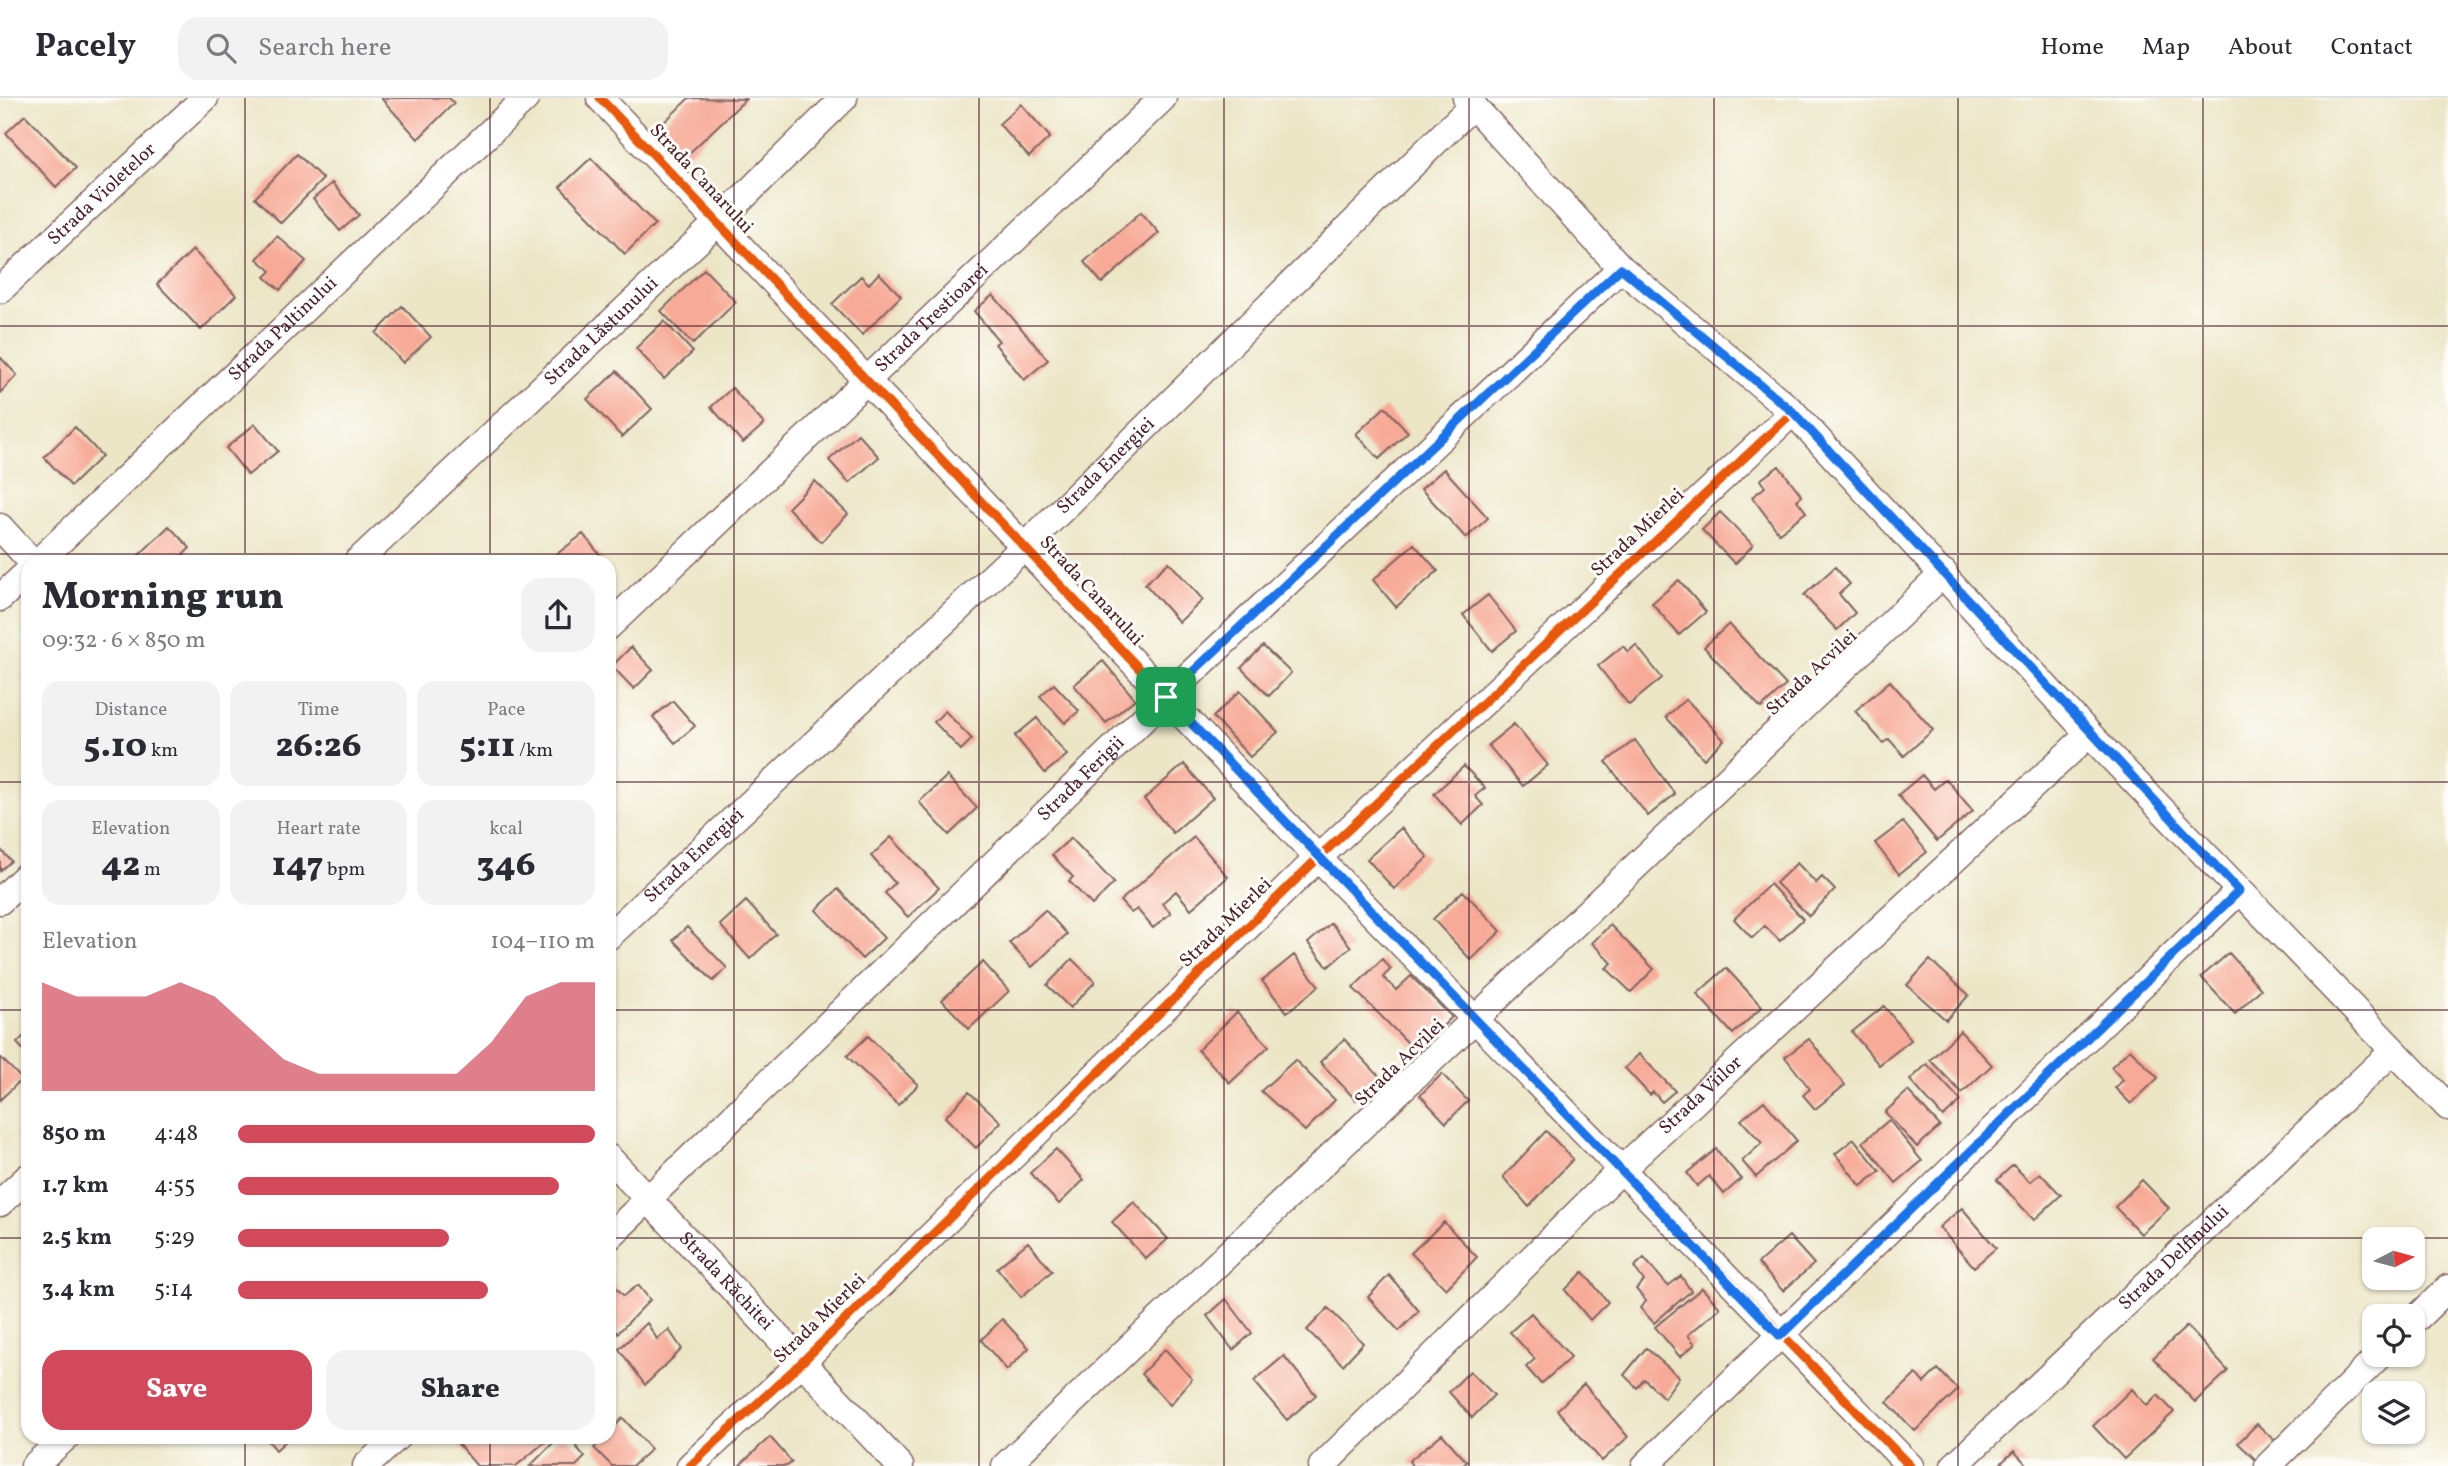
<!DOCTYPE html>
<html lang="en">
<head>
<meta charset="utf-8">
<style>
  :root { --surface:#fff; --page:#f2f2f3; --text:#2b2b33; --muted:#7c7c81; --line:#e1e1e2; --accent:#d1495b }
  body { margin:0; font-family:Vollkorn,serif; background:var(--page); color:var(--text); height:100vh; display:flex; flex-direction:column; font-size:26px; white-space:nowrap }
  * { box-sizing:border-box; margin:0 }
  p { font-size:23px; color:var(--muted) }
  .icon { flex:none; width:38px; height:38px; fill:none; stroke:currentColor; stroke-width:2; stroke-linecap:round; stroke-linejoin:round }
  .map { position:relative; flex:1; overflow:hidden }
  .side { position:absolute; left:21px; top:457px; width:595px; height:889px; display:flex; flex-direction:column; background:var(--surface); border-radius:21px; box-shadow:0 2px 5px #0004 }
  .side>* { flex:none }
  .needle { width:46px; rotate:84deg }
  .tools { position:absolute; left:2362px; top:1129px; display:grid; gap:14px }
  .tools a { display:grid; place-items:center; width:63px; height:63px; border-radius:14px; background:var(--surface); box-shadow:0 2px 5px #0004; font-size:35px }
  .pin { position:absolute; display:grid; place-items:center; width:60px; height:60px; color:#fff; margin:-30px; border-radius:14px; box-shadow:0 4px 10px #0006 }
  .round { display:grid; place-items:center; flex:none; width:74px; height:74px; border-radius:21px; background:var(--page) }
  .head { display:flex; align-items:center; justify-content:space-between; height:119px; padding:0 21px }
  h1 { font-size:38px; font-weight:800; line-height:52px }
  .figures { display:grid; grid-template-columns:repeat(3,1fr); gap:10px; height:119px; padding:7px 21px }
  .figures div { display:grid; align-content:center; border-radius:18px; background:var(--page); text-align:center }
  .figures b { font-size:35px; font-weight:800 }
  .figures small { font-size:19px; font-weight:400 }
  .figures p { font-size:19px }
  .chart { height:196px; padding:14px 21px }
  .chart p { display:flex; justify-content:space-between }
  .chart svg { width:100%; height:126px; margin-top:7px; fill:var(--accent); opacity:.7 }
  .button { display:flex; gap:14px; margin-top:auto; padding:14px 21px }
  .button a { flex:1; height:80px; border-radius:21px; background:var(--accent); color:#fff; font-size:28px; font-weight:800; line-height:80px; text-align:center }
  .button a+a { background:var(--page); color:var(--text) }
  ul { padding:0 21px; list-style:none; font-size:23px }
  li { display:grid; grid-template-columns:112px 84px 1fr; align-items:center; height:52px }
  li i { height:18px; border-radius:9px; background:var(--accent) }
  header { display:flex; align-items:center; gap:42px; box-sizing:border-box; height:98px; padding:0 35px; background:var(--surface); border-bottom:2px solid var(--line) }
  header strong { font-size:33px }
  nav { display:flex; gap:38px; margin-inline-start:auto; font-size:24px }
  .search { width:490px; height:63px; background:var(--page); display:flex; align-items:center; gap:18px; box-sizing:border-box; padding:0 24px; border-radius:21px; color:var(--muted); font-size:26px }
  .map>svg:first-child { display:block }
</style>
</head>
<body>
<header>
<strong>Pacely</strong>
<div class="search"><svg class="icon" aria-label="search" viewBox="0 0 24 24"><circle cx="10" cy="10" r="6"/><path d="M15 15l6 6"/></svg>Search here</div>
<nav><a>Home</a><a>Map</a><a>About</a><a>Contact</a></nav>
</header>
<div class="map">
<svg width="2448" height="1368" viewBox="0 0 2448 1368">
  <rect width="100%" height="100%" fill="#fdfcf7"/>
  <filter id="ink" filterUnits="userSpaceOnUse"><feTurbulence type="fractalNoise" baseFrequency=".0143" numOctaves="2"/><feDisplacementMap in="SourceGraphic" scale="14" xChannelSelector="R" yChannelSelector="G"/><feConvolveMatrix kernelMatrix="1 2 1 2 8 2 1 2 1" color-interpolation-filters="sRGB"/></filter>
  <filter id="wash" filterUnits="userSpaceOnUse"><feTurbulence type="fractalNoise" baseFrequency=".00686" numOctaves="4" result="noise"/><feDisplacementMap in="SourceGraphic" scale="28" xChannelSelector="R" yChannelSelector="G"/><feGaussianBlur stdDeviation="1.57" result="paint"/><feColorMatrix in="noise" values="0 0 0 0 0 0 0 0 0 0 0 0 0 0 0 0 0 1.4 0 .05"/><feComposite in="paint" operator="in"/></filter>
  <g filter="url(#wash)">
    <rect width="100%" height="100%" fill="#ece6c7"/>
    <g id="blocks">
      <path fill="#f7aa97" d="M 381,0 L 449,0 L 454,5 L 418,41 Z
        M 689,0 L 746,1 L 684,60 L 657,31 Z
        M 1021,6 L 1050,39 L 1029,59 L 999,26 Z
        M 25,17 L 76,70 L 56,89 L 6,35 Z
        M 297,56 L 323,81 L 281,125 L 255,100 Z
        M 591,60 L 655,126 L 625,156 L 560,89 Z
        M 332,85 L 359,117 L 340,133 L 313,101 Z
        M 1141,114 L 1159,135 L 1102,185 L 1084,164 Z
        M 277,138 L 306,163 L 280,192 L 265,179 L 271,173 L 257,161 Z
        M 193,152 L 236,197 L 201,232 L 157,186 Z
        M 704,171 L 736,204 L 693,246 L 661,213 Z
        M 879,175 L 901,198 L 862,237 L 832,206 L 861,178 L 869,186 Z
        M 993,197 L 1048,262 L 1024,282 L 995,246 L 999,243 L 974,213 Z
        M 402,208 L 431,239 L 403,265 L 376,235 Z
        M 664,223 L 693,254 L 664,281 L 636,250 Z
        M 0,259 L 17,277 L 0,295 Z
        M 617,273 L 652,311 L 622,339 L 587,301 Z
        M 732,290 L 764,326 L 743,345 L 711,309 Z
        M 1385,309 L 1408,334 L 1379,361 L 1356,336 Z
        M 255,326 L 278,353 L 248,377 L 226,350 Z
        M 75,329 L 102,358 L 71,388 L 44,359 Z
        M 858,336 L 879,359 L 849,385 L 829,362 Z
        M 1779,368 L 1802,398 L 1797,402 L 1806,414 L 1779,435 L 1752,399 L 1765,389 L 1760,382 Z
        M 1444,371 L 1488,420 L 1466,440 L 1421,391 Z
        M 815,383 L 848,416 L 821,444 L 788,410 Z
        M 1720,414 L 1753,447 L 1735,466 L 1702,432 Z
        M 169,428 L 190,450 L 176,464 L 132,464 Z
        M 583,436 L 604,462 L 563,464 L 557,456 Z
        M 1414,446 L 1438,473 L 1396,509 L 1373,482 Z
        M 1169,464 L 1203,502 L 1179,524 L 1145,486 Z
        M 1835,469 L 1850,486 L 1839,496 L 1855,515 L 1837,532 L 1804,497 Z
        M 1679,482 L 1706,514 L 1679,537 L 1652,505 Z
        M 1488,497 L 1516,533 L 1492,553 L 1463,517 Z
        M 1729,526 L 1786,587 L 1761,610 L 1704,549 Z
        M 1636,547 L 1662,580 L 1629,607 L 1598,568 L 1623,548 L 1628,554 Z
        M 1263,548 L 1291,575 L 1269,598 L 1241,570 Z
        M 631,549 L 653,572 L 634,591 L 612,568 Z
        M 1103,563 L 1135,601 L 1106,625 L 1074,587 Z
        M 1890,583 L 1933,632 L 1904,658 L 1889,641 L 1883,645 L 1855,613 Z
        M 1054,586 L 1079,613 L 1065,625 L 1040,598 Z
        M 1240,593 L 1278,634 L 1250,659 L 1213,619 Z
        M 1686,601 L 1724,642 L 1704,661 L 1666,619 Z
        M 673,603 L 695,628 L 675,645 L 653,619 Z
        M 945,613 L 972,641 L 961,652 L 934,624 Z
        M 1037,620 L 1067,657 L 1045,675 L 1015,638 Z
        M 1514,626 L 1548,667 L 1523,688 L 1488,647 Z
        M 1635,642 L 1675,696 L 1648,718 L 1606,664 Z
        M 1184,666 L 1213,700 L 1173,735 L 1144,701 Z
        M 1464,668 L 1485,690 L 1475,698 L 1483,707 L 1462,727 L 1434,696 Z
        M 1922,677 L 1934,691 L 1946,681 L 1973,713 L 1937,743 L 1898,697 Z
        M 947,678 L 977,710 L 949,737 L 919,704 Z
        M 1903,724 L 1927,754 L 1899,776 L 1875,745 Z
        M 1401,730 L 1428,759 L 1394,791 L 1367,761 Z
        M 891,739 L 939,790 L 908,819 L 885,795 L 895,785 L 871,758 Z
        M 1194,739 L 1228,779 L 1191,811 L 1176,793 L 1162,805 L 1171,815 L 1153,830 L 1137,811 L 1131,815 L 1120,803 Z
        M 1071,740 L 1114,785 L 1092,807 L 1069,783 L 1073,779 L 1052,757 Z
        M 0,751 L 11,763 L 0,773 Z
        M 1797,765 L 1816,785 L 1822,779 L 1835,792 L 1809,818 L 1776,785 Z
        M 1770,786 L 1803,821 L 1780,843 L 1765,828 L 1752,840 L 1734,821 Z
        M 838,791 L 884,840 L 862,861 L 816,812 Z
        M 1463,793 L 1501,833 L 1471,862 L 1433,821 Z
        M 746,803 L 776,836 L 750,861 L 720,827 Z
        M 1045,812 L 1067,836 L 1032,869 L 1009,845 Z
        M 1331,825 L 1351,849 L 1328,869 L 1308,845 Z
        M 1610,827 L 1654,871 L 1631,894 L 1606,870 L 1612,865 L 1592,845 Z
        M 687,829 L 727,870 L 713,883 L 673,842 Z
        M 2229,855 L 2261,891 L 2235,916 L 2201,879 Z
        M 1294,857 L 1319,888 L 1287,914 L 1262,883 Z
        M 1072,861 L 1095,884 L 1070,910 L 1047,887 Z
        M 1382,861 L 1391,871 L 1383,879 L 1396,892 L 1411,878 L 1452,919 L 1417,954 L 1353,890 Z
        M 1930,862 L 1969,897 L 1946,922 L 1907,887 Z
        M 983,864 L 1009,893 L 969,931 L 942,902 Z
        M 1726,870 L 1762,909 L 1733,936 L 1697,896 Z
        M 1884,908 L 1911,942 L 1879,967 L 1852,934 Z
        M 1237,914 L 1269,948 L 1230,985 L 1198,952 Z
        M 1960,933 L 1992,967 L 1962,995 L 1930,962 Z
        M 28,934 L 28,957 L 17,945 Z
        M 868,938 L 918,987 L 898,1007 L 847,958 Z
        M 1344,941 L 1380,979 L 1356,1002 L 1320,964 Z
        M 1809,941 L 1845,987 L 1815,1011 L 1803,997 L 1810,991 L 1785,959 Z
        M 2130,951 L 2158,980 L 2131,1006 L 2115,990 L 2123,982 L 2111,969 Z
        M 1639,956 L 1675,993 L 1662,1004 L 1653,994 L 1650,997 L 1625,970 Z
        M 0,959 L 22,981 L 0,1002 Z
        M 1295,962 L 1335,1002 L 1305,1033 L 1261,993 Z
        M 1927,966 L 1961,1003 L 1943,1019 L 1910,982 Z
        M 1442,976 L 1468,1003 L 1446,1025 L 1420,997 Z
        M 1908,993 L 1940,1028 L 1917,1049 L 1885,1014 Z
        M 969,994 L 1001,1024 L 976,1050 L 945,1019 Z
        M 1764,1003 L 1797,1043 L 1756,1079 L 1742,1063 L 1762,1045 L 1741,1022 Z
        M 1889,1022 L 1922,1063 L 1896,1085 L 1863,1044 Z
        M 1546,1033 L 1573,1061 L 1529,1109 L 1503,1079 Z
        M 1854,1041 L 1880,1073 L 1861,1088 L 1835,1056 Z
        M 1056,1051 L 1084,1082 L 1059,1106 L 1030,1075 Z
        M 1716,1051 L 1741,1081 L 1724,1096 L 1709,1078 L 1697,1088 L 1687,1075 Z
        M 2013,1067 L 2030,1084 L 2040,1075 L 2061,1097 L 2034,1122 L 1997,1082 Z
        M 2142,1082 L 2169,1110 L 2141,1136 L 2115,1109 Z
        M 1134,1104 L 1168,1141 L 1146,1161 L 1112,1124 Z
        M 1962,1110 L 1996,1150 L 1974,1169 L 1939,1129 Z
        M 1444,1124 L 1477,1159 L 1446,1191 L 1411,1155 Z
        M 1789,1138 L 1814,1166 L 1783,1193 L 1758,1165 Z
        M 1028,1144 L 1052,1173 L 1021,1199 L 997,1170 Z
        M 1644,1160 L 1668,1188 L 1681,1178 L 1691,1193 L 1654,1225 L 1640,1210 L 1646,1203 L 1636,1191 L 1644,1183 L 1634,1169 Z
        M 1583,1174 L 1608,1204 L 1590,1222 L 1565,1192 Z
        M 1389,1177 L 1419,1213 L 1399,1233 L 1368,1199 Z
        M 609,1182 L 624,1198 L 638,1187 L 650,1202 L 618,1235 L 609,1225 Z
        M 1702,1190 L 1720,1210 L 1688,1237 L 1695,1246 L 1680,1259 L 1655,1229 Z
        M 1226,1201 L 1252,1235 L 1233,1252 L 1207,1218 Z
        M 1328,1210 L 1363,1245 L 1343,1267 L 1307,1232 Z
        M 1531,1215 L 1571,1259 L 1541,1286 L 1526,1269 L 1535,1261 L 1510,1234 Z
        M 1002,1221 L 1029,1250 L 1007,1272 L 981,1242 Z
        M 647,1225 L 657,1241 L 669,1232 L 682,1251 L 645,1287 L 619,1251 Z
        M 2187,1228 L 2228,1273 L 2195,1304 L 2153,1260 Z
        M 1646,1250 L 1679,1279 L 1664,1300 L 1644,1281 L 1637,1290 L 1624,1277 Z
        M 1165,1251 L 1192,1281 L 1170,1307 L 1141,1276 Z
        M 1284,1258 L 1316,1297 L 1287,1322 L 1254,1283 Z
        M 1938,1271 L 1958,1292 L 1915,1333 L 1887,1304 L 1916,1276 L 1924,1285 Z
        M 1470,1273 L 1494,1297 L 1472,1320 L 1449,1294 Z
        M 1584,1286 L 1628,1339 L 1602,1363 L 1557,1312 Z
        M 2132,1291 L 2147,1308 L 2158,1297 L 2174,1314 L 2124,1361 L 2093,1328 Z
        M 623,1320 L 651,1351 L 633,1368 L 612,1368 L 594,1350 L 605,1339 L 609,1339 L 609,1334 Z
        M 2257,1326 L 2275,1343 L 2256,1362 L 2238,1345 Z
        M 1442,1336 L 1467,1364 L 1462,1368 L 1412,1368 L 1409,1363 Z
        M 265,1339 L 290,1339 L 276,1352 Z
        M 469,1339 L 543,1339 L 546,1343 L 516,1368 L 477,1368 L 458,1346 Z
        M 559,1339 L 568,1339 L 585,1359 L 576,1368 L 530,1368 Z
        M 770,1339 L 792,1364 L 787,1368 L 739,1368 Z
        M 2014,1353 L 2028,1368 L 1998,1368 Z"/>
    </g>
  </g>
  <g filter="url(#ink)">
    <use href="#blocks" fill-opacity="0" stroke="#836562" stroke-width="2"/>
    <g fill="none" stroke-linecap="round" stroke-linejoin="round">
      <g stroke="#836562" stroke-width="29">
        <g id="street">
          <path d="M 600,0 L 1318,760 L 1910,1368"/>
          <path d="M 1466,0 L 1621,170 L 1793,314 L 2089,636 L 2448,1009"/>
          <path id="s1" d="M 0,192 L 205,0"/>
          <path d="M 0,429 L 32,464"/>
          <path id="s2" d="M 38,464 L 526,0"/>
          <path id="s3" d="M 357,464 L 717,125 L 844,0"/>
          <path d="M 0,500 L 28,474"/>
          <path id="s4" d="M 609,528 L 1163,0"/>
          <path d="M 0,803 L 28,776"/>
          <path id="s5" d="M 609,838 L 1025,448 L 1473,7"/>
          <path id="s6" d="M 609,1060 L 900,1368"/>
          <path d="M 0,1105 L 28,1079"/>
          <path id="s7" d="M 609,1139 L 1166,599 L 1621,170"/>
          <path d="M 2413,1224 L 2448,1190"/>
          <path d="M 34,1368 L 66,1339"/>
          <path d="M 366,1368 L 397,1339"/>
          <path d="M 690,1368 L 801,1265 L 1318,760 L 1793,314"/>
          <path d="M 1005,1368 L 1944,475"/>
          <path id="s8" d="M 1322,1368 L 1621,1072 L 2089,636"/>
          <path d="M 1645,1368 L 2239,793"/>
          <path id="s9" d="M 1954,1368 L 2393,953"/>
          <path d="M 2268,1368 L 2381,1256"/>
        </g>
      </g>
      <use href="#street" stroke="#fff" stroke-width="26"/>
      <g stroke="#fdfcf7" stroke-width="13">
        <path id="cycleway" d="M 600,0 L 1318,760 L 1910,1368
          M 690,1368 L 801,1265 L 1318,760 L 1793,314"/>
      </g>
      <use href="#cycleway" stroke="#e8590c" stroke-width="9"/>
    </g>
  </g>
  <g fill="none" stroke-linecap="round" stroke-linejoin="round" filter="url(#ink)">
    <g stroke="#fff" stroke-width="14">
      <path id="route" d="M 1621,170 L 1793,314 L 2239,793 L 1780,1238 L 1166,599 Z"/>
    </g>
    <use href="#route" stroke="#1a73e8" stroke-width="9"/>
  </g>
  <path fill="none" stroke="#4a1f2b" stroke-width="2" stroke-opacity="0.55" d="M 245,0 L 245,464M 490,0 L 490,464M 734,0 L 734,1368M 979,0 L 979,1368M 1224,0 L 1224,1368M 1469,0 L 1469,1368M 1714,0 L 1714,1368M 1958,0 L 1958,1368M 2203,0 L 2203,1368M 0,228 L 2448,228M 0,456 L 2448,456M 0,684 L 28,684M 609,684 L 2448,684M 0,912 L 28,912M 609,912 L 2448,912M 0,1140 L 28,1140M 609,1140 L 2448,1140M 245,1339 L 245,1368M 490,1339 L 490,1368"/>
  <g text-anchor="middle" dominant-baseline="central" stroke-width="6" stroke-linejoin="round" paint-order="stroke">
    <g font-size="19" fill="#4a1f2b" stroke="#fdfcf7">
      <text transform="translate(701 81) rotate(47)">Strada Canarului</text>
      <text stroke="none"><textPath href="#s1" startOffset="140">Strada Violetelor</textPath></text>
      <text stroke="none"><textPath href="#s4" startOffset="446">Strada Trestioarei</textPath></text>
      <text stroke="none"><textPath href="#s2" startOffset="338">Strada Paltinului</textPath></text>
      <text stroke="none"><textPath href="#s3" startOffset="336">Strada Lăstunului</textPath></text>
      <text stroke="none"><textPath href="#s5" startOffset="684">Strada Energiei</textPath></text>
      <text transform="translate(1638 435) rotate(-43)">Strada Mierlei</text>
      <text transform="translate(1091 493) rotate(47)">Strada Canarului</text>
      <text transform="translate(1812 575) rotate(-43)">Strada Acvilei</text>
      <text stroke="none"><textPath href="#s7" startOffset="658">Strada Ferigii</textPath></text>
      <text stroke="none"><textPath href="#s5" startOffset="117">Strada Energiei</textPath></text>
      <text transform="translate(1226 825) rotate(-44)">Strada Mierlei</text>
      <text transform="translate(1400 965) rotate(-44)">Strada Acvilei</text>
      <text stroke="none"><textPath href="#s8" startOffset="530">Strada Viilor</textPath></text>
      <text stroke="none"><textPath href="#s9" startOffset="303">Strada Delfinului</textPath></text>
      <text stroke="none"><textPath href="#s6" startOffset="170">Strada Răchitei</textPath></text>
      <text transform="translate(820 1221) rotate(-44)">Strada Mierlei</text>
    </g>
  </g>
</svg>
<div class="tools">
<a><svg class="needle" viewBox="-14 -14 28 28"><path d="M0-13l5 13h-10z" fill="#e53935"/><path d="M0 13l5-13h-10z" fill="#7c7c81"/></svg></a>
<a><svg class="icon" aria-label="locate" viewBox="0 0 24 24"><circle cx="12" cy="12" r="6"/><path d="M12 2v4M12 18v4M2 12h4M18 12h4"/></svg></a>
<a><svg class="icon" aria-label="layers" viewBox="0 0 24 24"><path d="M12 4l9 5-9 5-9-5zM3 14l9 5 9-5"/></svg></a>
</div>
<div class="pin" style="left:1166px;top:599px;background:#1e9e55"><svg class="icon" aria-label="arrive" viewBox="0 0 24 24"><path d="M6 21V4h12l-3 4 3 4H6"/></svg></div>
<section class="side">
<div class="head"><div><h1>Morning run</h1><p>09:32 · 6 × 850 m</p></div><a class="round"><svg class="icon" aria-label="share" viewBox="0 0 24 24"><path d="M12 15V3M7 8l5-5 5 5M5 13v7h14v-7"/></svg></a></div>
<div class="figures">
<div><p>Distance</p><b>5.10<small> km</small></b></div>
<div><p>Time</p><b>26:26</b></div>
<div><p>Pace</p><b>5:11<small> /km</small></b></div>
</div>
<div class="figures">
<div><p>Elevation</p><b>42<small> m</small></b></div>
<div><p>Heart rate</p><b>147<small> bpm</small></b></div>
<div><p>kcal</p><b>346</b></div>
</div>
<div class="chart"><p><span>Elevation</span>104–110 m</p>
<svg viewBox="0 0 160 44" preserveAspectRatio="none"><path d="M0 44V6L10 11L20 11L30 11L40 6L50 11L60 22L70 33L80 38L90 38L100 38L110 38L120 38L130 27L140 11L150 6L160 6V44z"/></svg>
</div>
<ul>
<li><b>850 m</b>4:48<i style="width:100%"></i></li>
<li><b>1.7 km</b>4:55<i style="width:90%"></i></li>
<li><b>2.5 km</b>5:29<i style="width:59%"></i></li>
<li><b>3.4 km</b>5:14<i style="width:70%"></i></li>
</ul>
<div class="button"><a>Save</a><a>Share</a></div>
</section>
</div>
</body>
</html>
